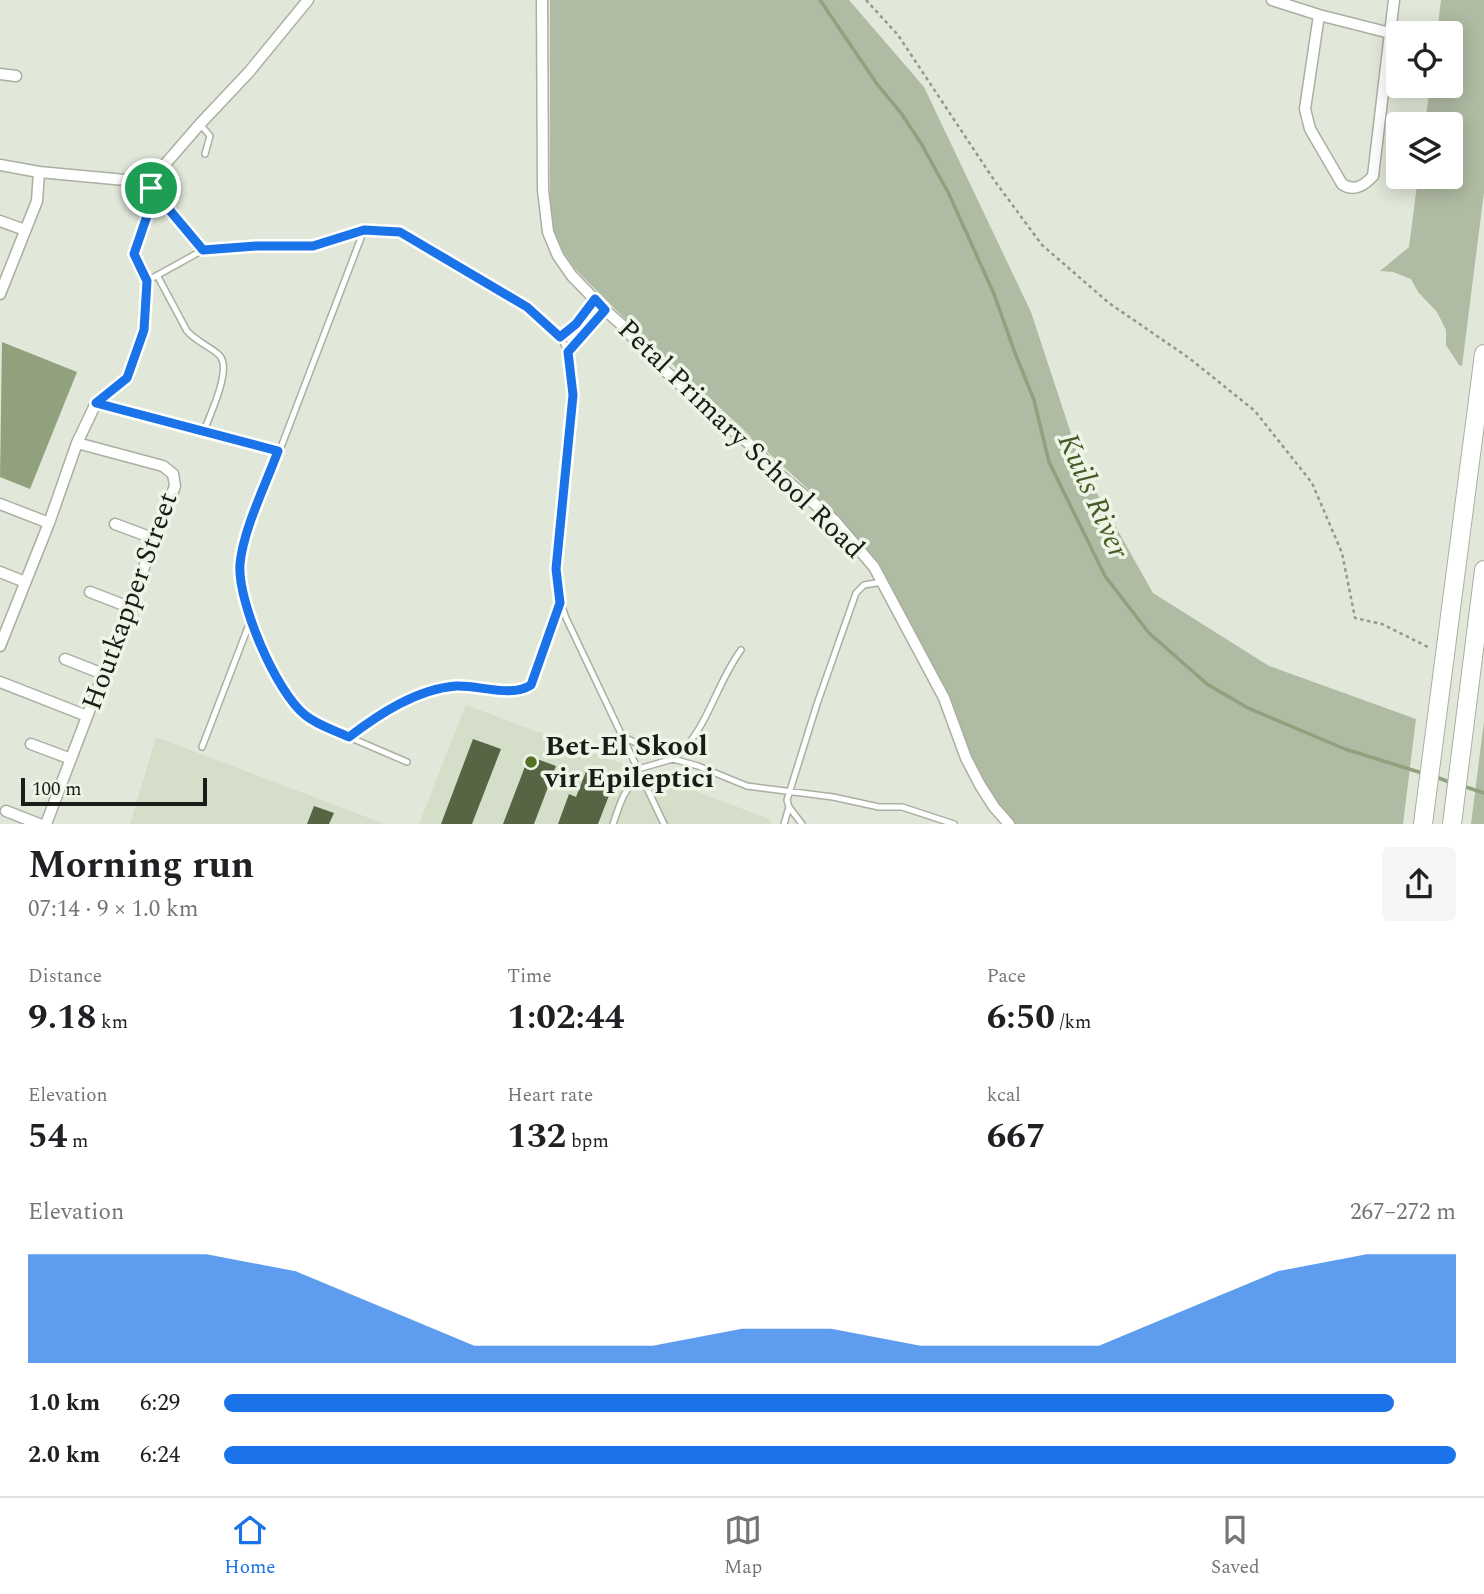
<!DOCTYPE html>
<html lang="en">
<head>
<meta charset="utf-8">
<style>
  :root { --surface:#fff; --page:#f6f6f6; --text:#202124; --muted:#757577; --line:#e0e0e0; --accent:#1a73e8 }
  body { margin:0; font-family:Spectral,serif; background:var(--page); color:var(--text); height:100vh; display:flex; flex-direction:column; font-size:26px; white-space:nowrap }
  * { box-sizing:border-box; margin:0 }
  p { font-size:23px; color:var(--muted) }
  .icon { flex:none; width:38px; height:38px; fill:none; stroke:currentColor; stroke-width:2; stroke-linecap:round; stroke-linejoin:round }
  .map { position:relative; height:824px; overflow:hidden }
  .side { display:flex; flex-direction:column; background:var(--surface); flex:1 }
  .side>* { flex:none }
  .controls { position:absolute; left:1386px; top:21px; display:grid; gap:14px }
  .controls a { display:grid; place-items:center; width:77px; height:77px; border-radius:7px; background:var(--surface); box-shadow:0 4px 18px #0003; font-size:35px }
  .scale { position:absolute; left:21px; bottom:18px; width:186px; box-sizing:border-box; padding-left:7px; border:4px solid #1a1d17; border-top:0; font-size:19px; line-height:24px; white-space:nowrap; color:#1a1d17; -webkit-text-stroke:5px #eef5e6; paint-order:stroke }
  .pin { position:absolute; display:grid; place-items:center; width:60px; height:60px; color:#fff; margin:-30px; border:4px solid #fff; border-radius:50%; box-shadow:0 2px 7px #0007 }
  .round { display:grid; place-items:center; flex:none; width:74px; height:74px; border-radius:7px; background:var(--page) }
  .headline { display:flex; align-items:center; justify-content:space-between; height:119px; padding:0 28px }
  h1 { font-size:38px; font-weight:700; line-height:52px }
  .stats { display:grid; grid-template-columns:repeat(3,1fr); gap:10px; height:119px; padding:7px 28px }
  .stats div { display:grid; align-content:center }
  .stats b { font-size:35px; font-weight:700 }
  .stats small { font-size:19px; font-weight:400 }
  .stats p { font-size:19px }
  .chart { height:196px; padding:14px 28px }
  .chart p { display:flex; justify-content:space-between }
  .chart svg { width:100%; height:126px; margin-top:7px; fill:var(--accent); opacity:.7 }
  ul { padding:0 28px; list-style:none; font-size:23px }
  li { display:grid; grid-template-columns:112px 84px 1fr; align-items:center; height:52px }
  li i { height:18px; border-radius:9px; background:var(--accent) }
  .menu { display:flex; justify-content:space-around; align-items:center; height:98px; border-top:2px solid var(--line); background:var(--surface); font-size:19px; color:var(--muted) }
  .menu a { display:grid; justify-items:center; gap:4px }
  .menu .active { color:var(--accent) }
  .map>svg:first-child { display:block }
</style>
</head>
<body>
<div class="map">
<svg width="1484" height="824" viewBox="0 0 1484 824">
  <rect width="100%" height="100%" fill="#e1e8d9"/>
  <path fill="#d4dec8" d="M 466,705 L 772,820 L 771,824 L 419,824 Z
    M 156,737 L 385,824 L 130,824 Z"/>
  <path fill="#b0bba3" d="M 550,0 L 849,0 L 924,87 L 1031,312 L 1082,467 L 1153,593 L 1269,666 L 1416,719 L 1403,824 L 1013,824 L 994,800 L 978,773 L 947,696 L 876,565 L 836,515 L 643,337 L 575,269 L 562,250 L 552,227 L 550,198 Z
    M 1441,0 L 1484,0 L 1484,192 L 1462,366 L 1459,365 L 1446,345 L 1446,330 L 1437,312 L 1418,292 L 1411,279 L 1393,272 L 1380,271 L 1409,247 L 1418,177 L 1451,177 L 1451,124 L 1425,124 L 1430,86 L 1451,86 L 1451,33 L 1437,33 Z
    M 1484,721 L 1484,824 L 1471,824 Z"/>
  <path fill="#91a17e" d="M 2,342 L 77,372 L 30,489 L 0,477 Z"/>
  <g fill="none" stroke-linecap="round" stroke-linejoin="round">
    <path stroke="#91a17e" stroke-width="3.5" d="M 820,0 L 877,84 L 901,113 L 922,145 L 949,194 L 994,294 L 1015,353 L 1034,400 L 1049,462 L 1105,576 L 1149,633 L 1207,684 L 1248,708 L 1345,749 L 1422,773
      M 1436,777 L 1452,783
      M 1463,786 L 1484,793"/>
  </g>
  <path fill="#566544" d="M 473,739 L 501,749 L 472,824 L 441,824 Z
    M 529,756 L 556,766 L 534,824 L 503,824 Z
    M 587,769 L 615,780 L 598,824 L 558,824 L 569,794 L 576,797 Z
    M 314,806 L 334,813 L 329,824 L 307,824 Z"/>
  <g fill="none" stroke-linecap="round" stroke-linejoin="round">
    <g stroke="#a9b0a2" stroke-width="8">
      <path id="lane" d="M 200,124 L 210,136 L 205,154
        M 151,188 L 203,250
        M 364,230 L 244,544 L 240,565 L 241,582 L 250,622 L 289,698 L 303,714 L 314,722 L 407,762
        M 157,275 L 187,331 C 196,341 207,345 218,354 C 234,366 210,414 204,431
        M 147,281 L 203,250 L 256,246 L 313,246 L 364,230 L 400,232 L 419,241 C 441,255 464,269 487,283 C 513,298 542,313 560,337 C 586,371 561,522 556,569 L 557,592 L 566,618 L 664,824
        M 560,337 L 576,324 L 595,299
        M 568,352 L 605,310
        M 98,403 L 278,451
        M 349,737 C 379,714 417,689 456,686 C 480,685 511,698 532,685 L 560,603
        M 623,737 L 673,759 C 707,733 715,685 741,650
        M 202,747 L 250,622
        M 638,769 L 673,759 L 698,766 L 747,786 L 833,797 L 879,807 L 902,807 L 954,824
        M 613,824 C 620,805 623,787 642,777
        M 784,824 L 789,807
        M 802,824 L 789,807 L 787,800 L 817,704 L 856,593 L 864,585 L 882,582"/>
    </g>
    <g stroke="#a9b0a2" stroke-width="13">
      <path id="street" d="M 542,0 L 543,190 L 548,232 L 558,256 L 572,276 L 605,310 L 623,326 L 650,357 L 707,409 L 753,447 L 775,471 L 834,520 L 874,567 L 944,698 L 966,758 L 980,785 L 994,807 L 1009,824
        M 1272,0 L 1319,15 L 1390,33
        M 1319,15 L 1305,109 L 1310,129 L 1342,184 C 1354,192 1364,186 1373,176 L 1394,0
        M 0,74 L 16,76
        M 0,165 L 39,172 L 136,181 L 154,177 L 200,124 L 249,72 L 308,0
        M 0,221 L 25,230
        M 0,294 L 37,201 L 39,172
        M 0,504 L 49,523
        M 115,524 L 155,539
        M 0,572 L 25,582
        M 90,592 L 129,607
        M 0,646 L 49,523 L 77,443 L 96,403 L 127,378 L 144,330 L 147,281 L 134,253 C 142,231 154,204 149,180
        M 65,659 L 103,674
        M 0,682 L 87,716
        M 31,744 L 71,759
        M 6,811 L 39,824
        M 46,824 L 175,486 L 173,474 L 163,466 L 77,443"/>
    </g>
    <g stroke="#a9b0a2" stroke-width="20">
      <path id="primary" d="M 1423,824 L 1484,354
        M 1452,824 L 1484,570"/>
    </g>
    <path stroke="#93988d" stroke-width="2.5" stroke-dasharray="3.5 3.5" stroke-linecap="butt" d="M 866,0 L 898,35 L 994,180 L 1042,245 L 1109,303 L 1189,358 L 1255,411 L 1312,483 L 1342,553 L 1355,618 L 1382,624 L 1428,647"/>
    <use href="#lane" stroke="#fff" stroke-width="5"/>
    <use href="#street" stroke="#fff" stroke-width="10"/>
    <use href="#primary" stroke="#fff" stroke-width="18"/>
  </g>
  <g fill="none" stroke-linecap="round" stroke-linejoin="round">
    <g stroke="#fff" stroke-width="14">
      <path id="route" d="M 151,188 L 203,250 L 256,246 L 313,246 L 364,230 L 400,232 L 527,307 L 560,337 L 576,324 L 595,299 L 605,310 L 568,352 L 573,395 L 556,569 L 560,603 L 531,685 C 511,698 480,685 456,686 C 417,689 379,714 349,737 C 334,730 317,725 305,715 C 276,692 237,601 240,564 C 243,530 266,484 278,451 L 96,403 L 127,378 L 144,330 L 147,281 L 134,254 L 148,213 Z"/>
    </g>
    <use href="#route" stroke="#1a73e8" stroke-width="9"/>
  </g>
  <circle fill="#547126" stroke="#eef5e6" stroke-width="2.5" cx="531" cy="762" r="7"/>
  <g text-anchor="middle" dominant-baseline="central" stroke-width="7" stroke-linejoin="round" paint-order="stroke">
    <g font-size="28" fill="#1a1d17" stroke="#eef5e6">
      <text transform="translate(741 439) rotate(44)">Petal Primary School Road</text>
      <text transform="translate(130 601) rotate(-70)">Houtkapper Street</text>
    </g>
    <g font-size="28" font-weight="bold" fill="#1a1d17" stroke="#eef5e6" text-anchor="start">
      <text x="545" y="746">Bet-El Skool<tspan x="545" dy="32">vir Epileptici</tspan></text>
    </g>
    <g font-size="30" font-style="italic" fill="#465c26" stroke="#eef5e6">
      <text transform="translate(1093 496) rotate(66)">Kuils River</text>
    </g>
  </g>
</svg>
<div class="controls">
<a><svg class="icon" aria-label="locate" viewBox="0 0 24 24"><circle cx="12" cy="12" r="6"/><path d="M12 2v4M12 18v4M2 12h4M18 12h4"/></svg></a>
<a><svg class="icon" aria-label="layers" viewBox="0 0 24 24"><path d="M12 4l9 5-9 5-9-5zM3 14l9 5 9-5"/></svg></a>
</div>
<div class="scale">100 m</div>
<div class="pin" style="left:151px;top:188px;background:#1e9e55"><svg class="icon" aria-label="arrive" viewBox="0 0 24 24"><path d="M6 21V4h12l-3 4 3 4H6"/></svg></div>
</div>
<section class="side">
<div class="headline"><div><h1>Morning run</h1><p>07:14 · 9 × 1.0 km</p></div><a class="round"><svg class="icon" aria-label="share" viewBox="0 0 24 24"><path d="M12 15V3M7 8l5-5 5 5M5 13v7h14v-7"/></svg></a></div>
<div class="stats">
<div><p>Distance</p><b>9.18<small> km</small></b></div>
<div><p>Time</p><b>1:02:44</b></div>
<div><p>Pace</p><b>6:50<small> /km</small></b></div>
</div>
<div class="stats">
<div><p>Elevation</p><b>54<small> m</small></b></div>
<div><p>Heart rate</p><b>132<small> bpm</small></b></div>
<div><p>kcal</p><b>667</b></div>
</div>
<div class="chart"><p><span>Elevation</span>267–272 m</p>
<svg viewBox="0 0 160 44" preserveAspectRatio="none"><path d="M0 44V6L10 6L20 6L30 12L40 25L50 38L60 38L70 38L80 32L90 32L100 38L110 38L120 38L130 25L140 12L150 6L160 6V44z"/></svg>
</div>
<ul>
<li><b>1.0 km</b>6:29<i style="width:95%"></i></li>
<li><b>2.0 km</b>6:24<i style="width:100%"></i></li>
</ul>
</section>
<nav class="menu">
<a class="active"><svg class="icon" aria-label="home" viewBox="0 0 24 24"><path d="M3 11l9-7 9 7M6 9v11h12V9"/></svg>Home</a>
<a><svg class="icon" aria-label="map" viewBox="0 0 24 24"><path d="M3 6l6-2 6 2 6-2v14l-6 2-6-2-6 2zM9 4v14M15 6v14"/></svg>Map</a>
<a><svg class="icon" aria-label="saved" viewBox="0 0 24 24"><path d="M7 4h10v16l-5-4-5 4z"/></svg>Saved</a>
</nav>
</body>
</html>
